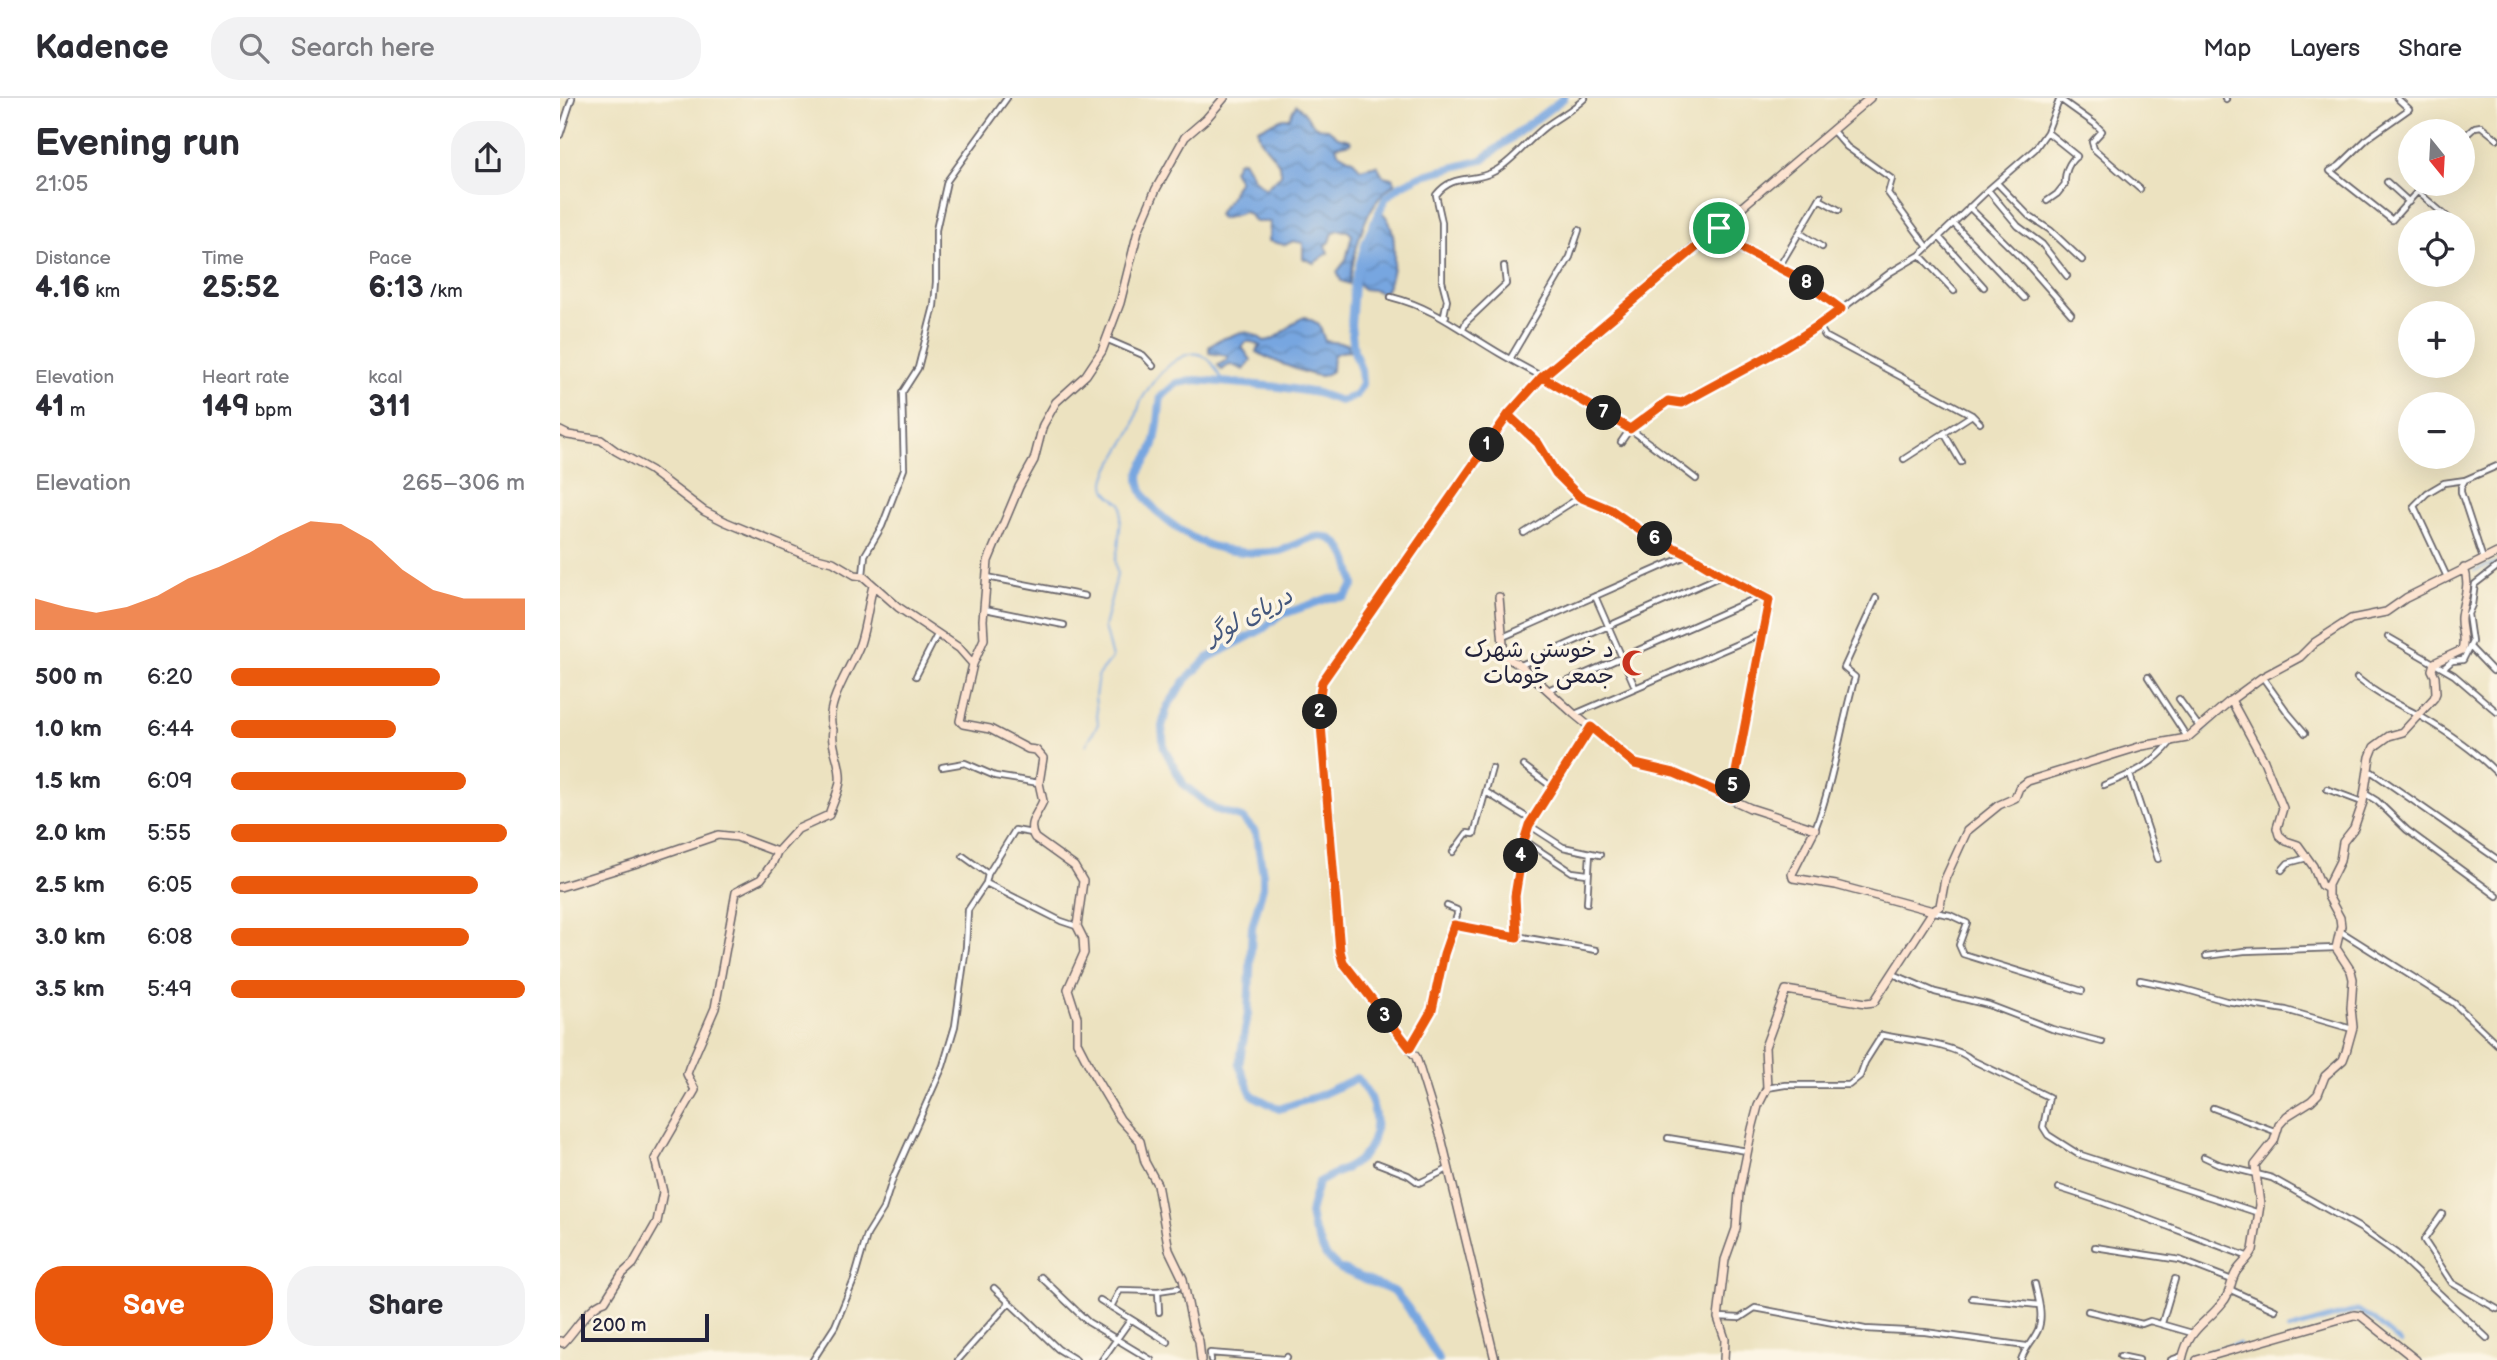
<!DOCTYPE html>
<html lang="en">
<head>
<meta charset="utf-8">
<style>
  :root { --surface:#fff; --page:#f2f2f3; --text:#2b2b33; --muted:#7c7c81; --line:#e1e1e2; --accent:#ea580c }
  body { margin:0; font-family:"Balsamiq Sans","Playpen Sans Arabic",sans-serif; background:var(--page); color:var(--text); height:100vh; display:flex; flex-direction:column; font-size:26px; white-space:nowrap }
  * { box-sizing:border-box; margin:0 }
  p { font-size:23px; color:var(--muted) }
  .icon { flex:none; width:38px; height:38px; fill:none; stroke:currentColor; stroke-width:2; stroke-linecap:round; stroke-linejoin:round }
  .map { position:relative; flex:1; overflow:hidden }
  .details { display:flex; flex-direction:column; background:var(--surface); width:560px }
  .details>* { flex:none }
  .needle { width:46px; rotate:162deg }
  .buttons { position:absolute; left:1838px; top:21px; display:grid; gap:14px }
  .buttons a { display:grid; place-items:center; width:77px; height:77px; border-radius:50%; background:var(--surface); box-shadow:0 7px 28px #0002; font-size:35px }
  .scale { position:absolute; left:21px; bottom:18px; width:128px; box-sizing:border-box; padding-left:7px; border:4px solid #22223b; border-top:0; font-size:19px; line-height:24px; white-space:nowrap; color:#22223b; -webkit-text-stroke:5px #fcf5e5; paint-order:stroke }
  .pin { position:absolute; display:grid; place-items:center; width:60px; height:60px; color:#fff; margin:-30px; border:4px solid #fff; border-radius:50%; box-shadow:0 2px 7px #0007 }
  .km { position:absolute; width:35px; height:35px; margin:-18px; border-radius:50%; background:#222; color:#fff; font-size:19px; line-height:35px; text-align:center }
  .round { display:grid; place-items:center; flex:none; width:74px; height:74px; border-radius:28px; background:var(--page) }
  .head { display:flex; align-items:center; justify-content:space-between; height:119px; padding:0 35px }
  h1 { font-size:38px; font-weight:700; line-height:52px }
  .stats { display:grid; grid-template-columns:repeat(3,1fr); gap:10px; height:119px; padding:7px 35px }
  .stats div { display:grid; align-content:center }
  .stats b { font-size:30px; font-weight:700 }
  .stats small { font-size:19px; font-weight:400 }
  .stats p { font-size:19px }
  .chart { height:196px; padding:14px 35px }
  .chart p { display:flex; justify-content:space-between }
  .chart svg { width:100%; height:126px; margin-top:7px; fill:var(--accent); opacity:.7 }
  .button { display:flex; gap:14px; margin-top:auto; padding:14px 35px }
  .button a { flex:1; height:80px; border-radius:28px; background:var(--accent); color:#fff; font-size:28px; font-weight:700; line-height:80px; text-align:center }
  .button a+a { background:var(--page); color:var(--text) }
  ul { padding:0 35px; list-style:none; font-size:23px }
  li { display:grid; grid-template-columns:112px 84px 1fr; align-items:center; height:52px }
  li i { height:18px; border-radius:9px; background:var(--accent) }
  header { display:flex; align-items:center; gap:42px; box-sizing:border-box; height:98px; padding:0 35px; background:var(--surface); border-bottom:2px solid var(--line) }
  header strong { font-size:33px }
  nav { display:flex; gap:38px; margin-inline-start:auto; font-size:24px }
  .search { width:490px; height:63px; background:var(--page); display:flex; align-items:center; gap:18px; box-sizing:border-box; padding:0 24px; border-radius:28px; color:var(--muted); font-size:26px }
  main { display:flex; flex:1; min-height:0 }
  .map>svg:first-child { display:block }
</style>
</head>
<body>
<header>
<strong>Kadence</strong>
<div class="search"><svg class="icon" aria-label="search" viewBox="0 0 24 24"><circle cx="10" cy="10" r="6"/><path d="M15 15l6 6"/></svg>Search here</div>
<nav><a>Map</a><a>Layers</a><a>Share</a></nav>
</header>
<main>
<section class="details">
<div class="head"><div><h1>Evening run</h1><p>21:05</p></div><a class="round"><svg class="icon" aria-label="share" viewBox="0 0 24 24"><path d="M12 15V3M7 8l5-5 5 5M5 13v7h14v-7"/></svg></a></div>
<div class="stats">
<div><p>Distance</p><b>4.16<small> km</small></b></div>
<div><p>Time</p><b>25:52</b></div>
<div><p>Pace</p><b>6:13<small> /km</small></b></div>
</div>
<div class="stats">
<div><p>Elevation</p><b>41<small> m</small></b></div>
<div><p>Heart rate</p><b>149<small> bpm</small></b></div>
<div><p>kcal</p><b>311</b></div>
</div>
<div class="chart"><p><span>Elevation</span>265–306 m</p>
<svg viewBox="0 0 160 44" preserveAspectRatio="none"><path d="M0 44V33L10 36L20 38L30 36L40 32L50 26L60 22L70 17L80 11L90 6L100 7L110 13L120 23L130 30L140 33L150 33L160 33V44z"/></svg>
</div>
<ul>
<li><b>500 m</b>6:20<i style="width:71%"></i></li>
<li><b>1.0 km</b>6:44<i style="width:56%"></i></li>
<li><b>1.5 km</b>6:09<i style="width:80%"></i></li>
<li><b>2.0 km</b>5:55<i style="width:94%"></i></li>
<li><b>2.5 km</b>6:05<i style="width:84%"></i></li>
<li><b>3.0 km</b>6:08<i style="width:81%"></i></li>
<li><b>3.5 km</b>5:49<i style="width:100%"></i></li>
</ul>
<div class="button"><a>Save</a><a>Share</a></div>
</section>
<div class="map">
<svg width="1937" height="1262" viewBox="0 0 1937 1262">
  <defs>
    <pattern id="water-waves" width="16" height="10" patternUnits="userSpaceOnUse" patternTransform="scale(1.75)"><rect width="16" height="10" fill="#77a6e0"/><path d="M0 5q4-4 8 0t8 0" fill="none" stroke="#6187b7"/></pattern>
  </defs>
  <rect width="100%" height="100%" fill="#fcf5e5"/>
  <filter id="ink" filterUnits="userSpaceOnUse"><feTurbulence type="fractalNoise" baseFrequency=".0143" numOctaves="2"/><feDisplacementMap in="SourceGraphic" scale="14" xChannelSelector="R" yChannelSelector="G"/><feConvolveMatrix kernelMatrix="1 2 1 2 8 2 1 2 1" color-interpolation-filters="sRGB"/></filter>
  <filter id="wash" filterUnits="userSpaceOnUse"><feTurbulence type="fractalNoise" baseFrequency=".00686" numOctaves="4" result="noise"/><feDisplacementMap in="SourceGraphic" scale="28" xChannelSelector="R" yChannelSelector="G"/><feGaussianBlur stdDeviation="1.57" result="paint"/><feColorMatrix in="noise" values="0 0 0 0 0 0 0 0 0 0 0 0 0 0 0 0 0 1.4 0 .05"/><feComposite in="paint" operator="in"/></filter>
  <g filter="url(#wash)">
    <rect width="100%" height="100%" fill="#ece2c0"/>
    <path fill="url(#water-waves)" stroke="#4c648e" stroke-width="2" d="M 736,7 C 750,15 748,31 768,31 L 778,39 L 790,42 L 791,45 L 776,48 L 778,54 L 794,63 L 800,71 L 817,67 L 823,78 L 833,80 L 835,85 C 804,106 795,151 789,186 L 781,183 L 777,174 L 786,162 L 792,137 L 788,133 L 778,132 L 773,135 L 770,144 L 765,147 L 768,155 L 754,165 L 743,160 L 743,145 L 733,143 L 725,147 L 709,143 L 710,124 L 695,124 L 689,116 L 684,114 L 662,121 L 658,117 C 660,109 668,105 671,98 C 674,90 673,89 679,83 L 673,72 L 677,64 L 683,62 L 694,81 L 705,91 L 721,77 C 723,59 698,50 698,31 L 723,20 L 729,20 Z
      M 821,114 C 840,125 837,183 822,196 L 815,192 L 803,191 L 798,186 L 803,160 Z
      M 745,219 L 759,226 L 765,243 L 788,246 L 789,253 C 770,254 773,258 772,273 C 768,275 766,277 761,278 C 751,278 702,259 696,253 L 701,248 L 692,244 L 686,244 L 682,249 L 691,262 L 684,272 L 670,266 L 662,272 L 658,267 L 667,262 L 668,258 L 649,255 L 649,249 C 656,242 662,241 671,238 C 685,232 691,233 704,243 C 722,242 728,224 745,219 Z"/>
    <g fill="none" stroke-linecap="round" stroke-linejoin="round">
      <path stroke="#77a6e0" stroke-width="2" d="M 1914,473 L 1937,464
        M 1921,478 L 1937,466
        M 1908,529 L 1905,519 L 1911,501
        M 1898,560 C 1906,557 1909,546 1909,538
        M 1881,569 L 1890,562
        M 1685,596 L 1695,589
        M 1640,635 L 1657,619
        M 526,647 L 538,626 L 535,599 L 538,577 L 552,560 L 544,529 L 557,477 L 555,463 L 558,450 L 562,410 L 561,405 C 553,400 545,396 545,385 C 546,371 565,346 572,332 C 576,322 577,311 582,301 C 592,283 624,241 648,261 C 654,266 658,276 663,283"/>
      <path stroke="#77a6e0" stroke-width="4.5" d="M 1728,1232 L 1798,1212 L 1814,1222 L 1841,1245
        M 1623,1262 L 1679,1246"/>
      <path stroke="#77a6e0" stroke-width="8" d="M 879,1262 L 848,1210 L 835,1194 L 778,1170 L 766,1158 L 753,1130 L 750,1115 L 758,1085 C 771,1076 790,1071 801,1060 C 824,1035 817,1003 797,980 L 758,998 L 719,1011 L 692,997 L 679,967 L 688,915 L 692,829 L 703,789 L 703,776 L 696,735 L 682,720 L 654,711 L 624,687 L 604,650 L 602,629 L 607,609 L 625,583 L 648,560 L 703,531 L 718,518 L 769,500 L 785,499 L 794,487 C 791,470 786,443 765,439 C 749,436 734,450 719,453 C 699,456 674,455 655,449 C 629,442 580,410 579,380 C 579,368 588,362 592,352 C 599,336 598,316 601,299 L 617,285 L 636,282 L 720,289 L 757,295 L 780,303 L 795,298 L 802,286 L 801,272 L 794,253 L 791,227 L 794,187 L 806,143 L 826,99 L 840,88 L 860,78 L 922,62 L 1004,0"/>
    </g>
  </g>
  <g filter="url(#ink)">
    <g fill="none" stroke-linecap="round" stroke-linejoin="round">
      <g stroke="#69656a" stroke-width="8">
        <path id="street" d="M 1665,0 L 1666,1
          M 1837,0 L 1849,11 L 1808,40 L 1779,68 L 1770,73 L 1832,122 L 1864,86
          M 1500,1 L 1535,26 L 1542,33 L 1532,44 L 1534,51 L 1580,91
          M 1272,32 L 1287,49 L 1332,81 L 1328,95 L 1367,148
          M 0,37 L 12,0
          M 1902,41 L 1915,29 L 1921,28 L 1937,41
          M 1827,84 L 1849,104
          M 1437,85 L 1469,118 L 1490,132 L 1522,162
          M 1428,92 L 1458,128 L 1482,146 L 1507,178
          M 1858,94 L 1893,124
          M 1259,101 L 1279,112
          M 1487,103 L 1497,96 L 1505,86 C 1504,76 1509,63 1517,58 L 1487,34
          M 1409,109 L 1468,167 L 1511,216
          M 1393,125 L 1464,200
          M 1159,130 L 1185,152 L 1239,179 L 1281,211
          M 1240,135 L 1262,149
          M 1379,139 L 1424,189
          M 1360,157 L 1394,193
          M 1219,169 L 1261,98
          M 831,199 C 875,210 901,233 939,255 C 968,272 999,287 1028,304 C 1066,326 1101,354 1136,381
          M 886,218 L 884,217 L 887,202 L 882,183 L 882,124 L 876,97 C 894,74 913,86 935,73 C 954,62 968,42 985,29 C 998,19 1013,12 1025,0
          M 903,231 L 906,224 L 946,186 L 944,168
          M 546,241 L 583,257 L 593,268
          M 950,261 L 1010,159 L 1019,132
          M 949,318 L 978,345 L 996,375 L 1020,399 L 1050,412 L 1084,435 L 1129,457 L 1162,477 L 1209,502 L 1171,700
          M 1420,325 L 1412,317 L 1265,238 L 1259,228 L 1331,174 L 1360,157 L 1428,92 L 1475,51 L 1487,34 L 1500,0
          M 1384,335 L 1401,364
          M 1061,344 L 1070,331 L 1108,303 L 1122,305 L 1259,228
          M 1344,361 L 1412,317
          M 1905,382 L 1901,389 L 1901,394 L 1923,461
          M 964,435 L 1020,399
          M 303,477 L 305,457 L 322,428 L 344,371 L 342,295 L 358,270 L 374,208 L 376,184 L 376,132 L 387,83 L 447,0
          M 427,479 L 525,498
          M 1887,479 L 1854,408 L 1867,395 L 1884,385 L 1905,382 L 1937,368
          M 1035,498 L 1075,589
          M 425,511 L 504,527
          M 943,539 L 1128,457
          M 1828,539 L 1894,577 L 1937,614
          M 1910,549 L 1933,573
          M 961,567 L 1161,478
          M 1884,570 L 1892,563 L 1903,562 L 1912,544 L 1908,516 L 1912,507 L 1915,486 L 1937,469
          M 356,578 L 378,535
          M 1588,579 L 1627,639
          M 1703,580 L 1728,615 L 1745,635
          M 1797,580 C 1816,596 1836,605 1858,617 C 1886,633 1914,652 1937,675
          M 988,592 L 1201,498
          M 1619,601 L 1640,630
          M 1015,616 L 1203,535
          M 964,668 L 992,689
          M 382,669 L 405,665 L 435,678 L 479,685
          M 1809,675 L 1812,674 L 1937,761
          M 1570,677 L 1598,761
          M 1544,687 C 1570,677 1593,667 1611,644
          M 1767,691 L 1802,704
          M 926,694 L 971,722
          M 1804,695 L 1817,703 L 1847,732 L 1937,798
          M 969,727 L 1003,749 L 1040,757
          M 1255,731 C 1273,685 1281,628 1295,579 L 1284,570 L 1316,500
          M 964,742 L 1012,774 L 1027,776
          M 893,754 L 907,735 L 914,736 L 932,670
          M 403,758 L 428,776
          M 1722,772 L 1728,765 L 1747,760
          M 426,785 L 501,823 L 516,828
          M 1027,805 L 1030,755
          M 1374,814 L 1390,817 L 1407,825 L 1399,847 L 1403,856 L 1522,893
          M 894,827 L 1036,852
          M 1780,833 L 1894,905 L 1937,946
          M 957,839 L 955,798 L 964,742 L 969,727 L 1030,630
          M 1646,858 L 1684,853 L 1776,850
          M 1333,876 L 1375,894 L 1429,907 L 1492,931 L 1542,944
          M 1580,882 L 1624,891 L 1666,903 L 1726,912 L 1792,931
          M 850,950 L 872,912 L 884,856 L 897,817 L 897,812 L 887,808
          M 1207,990 L 1225,987 L 1289,987 L 1300,978 L 1305,964 L 1322,937 C 1345,942 1395,946 1412,962 L 1489,999 L 1483,1029 L 1488,1037 L 1518,1056 L 1699,1115
          M 1653,1010 L 1717,1034
          M 1108,1040 L 1187,1053
          M 1644,1059 L 1661,1067 L 1712,1080 L 1802,1131 L 1836,1155 L 1927,1240
          M 817,1065 L 848,1077 L 859,1085 L 888,1071
          M 1499,1090 C 1564,1110 1626,1136 1689,1159
          M 1882,1116 L 1864,1142 L 1892,1185 L 1937,1211
          M 1535,1149 L 1620,1162 L 1672,1182
          M 481,1179 L 528,1224 L 591,1262
          M 434,1190 L 498,1251 L 516,1262
          M 1671,1192 L 1715,1212
          M 598,1193 L 599,1214
          M 1412,1200 L 1479,1207
          M 540,1202 L 608,1244
          M 551,1209 L 560,1192 L 598,1193 L 618,1190
          M 1528,1213 L 1582,1226 L 1590,1223 L 1632,1235
          M 1159,1219 L 1180,1220 L 1195,1210 L 1305,1231 L 1365,1234 L 1466,1248
          M 1602,1225 L 1615,1181
          M 1560,1258 L 1579,1262
          M 253,1262 L 275,1228 L 294,1182 L 307,1137 L 323,1111 L 333,1080 L 383,968 L 395,928 L 406,849 L 408,812 L 426,785 L 428,776 L 455,732 L 472,735
          M 398,1262 L 449,1205
          M 542,1262 L 571,1221
          M 651,1262 L 650,1255 L 725,1261 L 727,1259
          M 1461,1262 C 1465,1250 1473,1243 1478,1232 C 1484,1218 1478,1200 1475,1186
          M 1611,1262 L 1622,1258"/>
      </g>
      <g stroke="#69656a" stroke-width="10">
        <path id="secondary" d="M 0,333 L 8,337 L 41,342 L 56,353 L 90,372 L 144,413 L 166,424 L 245,457 L 273,464 L 295,477 L 303,478 L 338,509 L 399,550 L 413,566
          M 939,499 L 944,558 L 961,568 L 1014,616 L 1075,666 L 1114,675 L 1190,710 L 1255,731 L 1232,776 L 1233,780 L 1276,787 L 1373,813
          M 1671,602 L 1704,663 L 1723,710 L 1717,730 L 1719,737 L 1726,743 L 1738,747 L 1753,768 L 1761,787 L 1768,791
          M 0,789 L 74,766 L 158,737 L 177,739 L 217,754
          M 0,1243 L 3,1245 C 15,1233 29,1208 45,1203 L 62,1176 L 73,1166 L 97,1124 L 103,1094 L 95,1061 L 135,992 L 127,976 L 129,970 L 155,910 L 176,794 L 201,781 L 212,766 L 217,754 L 238,731 L 269,717 C 272,706 279,694 280,683 C 282,665 270,649 273,632 C 262,609 292,569 300,546 C 306,528 308,507 313,488
          M 641,1262 L 639,1243 L 633,1230 L 623,1181 L 609,1152 L 597,1086 L 585,1064 L 580,1043 L 560,1021 L 535,979 L 517,944 L 517,919 L 508,891 L 524,855 L 523,840 L 517,828 L 523,783 L 514,768 L 475,740 C 466,726 477,717 483,703 L 479,685 L 483,660 L 476,652 L 468,651 L 430,631 L 403,626 L 400,623 L 413,566 L 424,541 L 423,522 L 428,463 L 459,389 L 474,362 L 483,327 L 496,304 L 526,277 L 542,253 L 560,205 L 578,133 L 596,91 L 625,39 L 646,21 L 664,0
          M 935,1262 L 881,1039 L 856,959 L 783,864 L 780,853 L 759,603 L 762,584 L 948,318 L 982,279 L 1310,0
          M 1164,1262 L 1165,1241 L 1158,1220 L 1165,1162 L 1176,1131 L 1179,1095 L 1192,1031 L 1198,1008 L 1207,990 L 1205,949 L 1226,892 L 1306,905 L 1314,904 L 1373,813 L 1380,808 L 1385,781 L 1407,733 L 1439,707 L 1455,700 L 1459,690 L 1468,683 L 1582,648 L 1627,640 L 1671,602 L 1701,580 L 1740,559 L 1754,545 L 1791,521 L 1826,514 L 1846,500 L 1937,455
          M 1622,1262 C 1629,1229 1645,1227 1663,1204 C 1671,1195 1670,1184 1676,1174 C 1681,1166 1689,1161 1693,1152 L 1700,1107 L 1695,1067 L 1714,1043 L 1719,1027 L 1727,1018 L 1751,1003 L 1758,996 L 1765,978 L 1783,962 L 1786,954 L 1793,929 L 1791,910 L 1793,881 L 1791,873 L 1776,850 L 1781,828 L 1780,820 L 1768,798 L 1768,787 L 1780,763 L 1783,744 L 1794,730 L 1803,704 L 1810,659 L 1814,649 L 1829,638 L 1843,634 L 1874,600 L 1876,595 L 1875,578 L 1872,572 L 1874,565 L 1902,552 C 1906,540 1900,531 1901,519 C 1903,501 1911,488 1904,470
          M 1637,1262 L 1794,1217 L 1801,1218 L 1856,1262"/>
      </g>
      <use href="#street" stroke="#fff" stroke-width="4.5"/>
      <use href="#secondary" stroke="#fde4d1" stroke-width="7"/>
    </g>
  </g>
  <g fill="none" stroke-linecap="round" stroke-linejoin="round" filter="url(#ink)">
    <g stroke="#fff" stroke-width="14">
      <path id="route" d="M 1159,130 L 982,279 L 948,317 L 762,584 L 759,603 L 780,853 L 783,864 L 850,950 L 872,912 L 884,856 L 894,827 L 957,839 L 955,798 L 964,743 L 969,727 L 1031,629 L 1075,666 L 1114,675 L 1171,700 L 1209,502 L 1162,477 L 1129,457 L 1084,435 L 1051,412 L 1020,399 L 996,375 L 978,345 L 948,317 L 982,279 L 1070,331 L 1108,303 L 1122,305 L 1131,300 C 1181,272 1235,247 1281,211 L 1239,180 L 1185,152 L 1159,130"/>
    </g>
    <use href="#route" stroke="#ea580c" stroke-width="9"/>
  </g>
  <defs>
    <g id="mosque-bare" transform="scale(2.1)"><path d="M3.5-4.9A6 6 0 1 0 3.5 4.9A5 5 0 1 1 3.5-4.9Z" fill="#c8321e" stroke="#fcf5e5" stroke-width="2.5" paint-order="stroke"/></g>
  </defs>
  <g fill-rule="evenodd">
    <use href="#mosque-bare" x="1075" y="565"/>
  </g>
  <g text-anchor="middle" dominant-baseline="central" stroke-width="7" stroke-linejoin="round" paint-order="stroke">
    <g font-size="23" fill="#22223b" stroke="#fcf5e5" text-anchor="end">
      <text x="1054" y="552">د خوستي شهرک<tspan x="1054" dy="26">جمعی جومات</tspan></text>
    </g>
    <g font-size="24" font-style="italic" fill="#44577d" stroke="#fcf5e5">
      <text transform="translate(689 518) rotate(-28)">دریای لوگر</text>
    </g>
  </g>
</svg>
<div class="buttons">
<a><svg class="needle" viewBox="-14 -14 28 28"><path d="M0-13l5 13h-10z" fill="#e53935"/><path d="M0 13l5-13h-10z" fill="#7c7c81"/></svg></a>
<a><svg class="icon" aria-label="locate" viewBox="0 0 24 24"><circle cx="12" cy="12" r="6"/><path d="M12 2v4M12 18v4M2 12h4M18 12h4"/></svg></a>
<a>+</a>
<a>−</a>
</div>
<div class="scale">200 m</div>
<div class="pin" style="left:1159px;top:130px;background:#1e9e55"><svg class="icon" aria-label="arrive" viewBox="0 0 24 24"><path d="M6 21V4h12l-3 4 3 4H6"/></svg></div>
<b class="km" style="left:927px;top:347px">1</b>
<b class="km" style="left:760px;top:614px">2</b>
<b class="km" style="left:825px;top:918px">3</b>
<b class="km" style="left:961px;top:758px">4</b>
<b class="km" style="left:1173px;top:688px">5</b>
<b class="km" style="left:1095px;top:441px">6</b>
<b class="km" style="left:1044px;top:315px">7</b>
<b class="km" style="left:1247px;top:185px">8</b>
</div>
</main>
</body>
</html>
